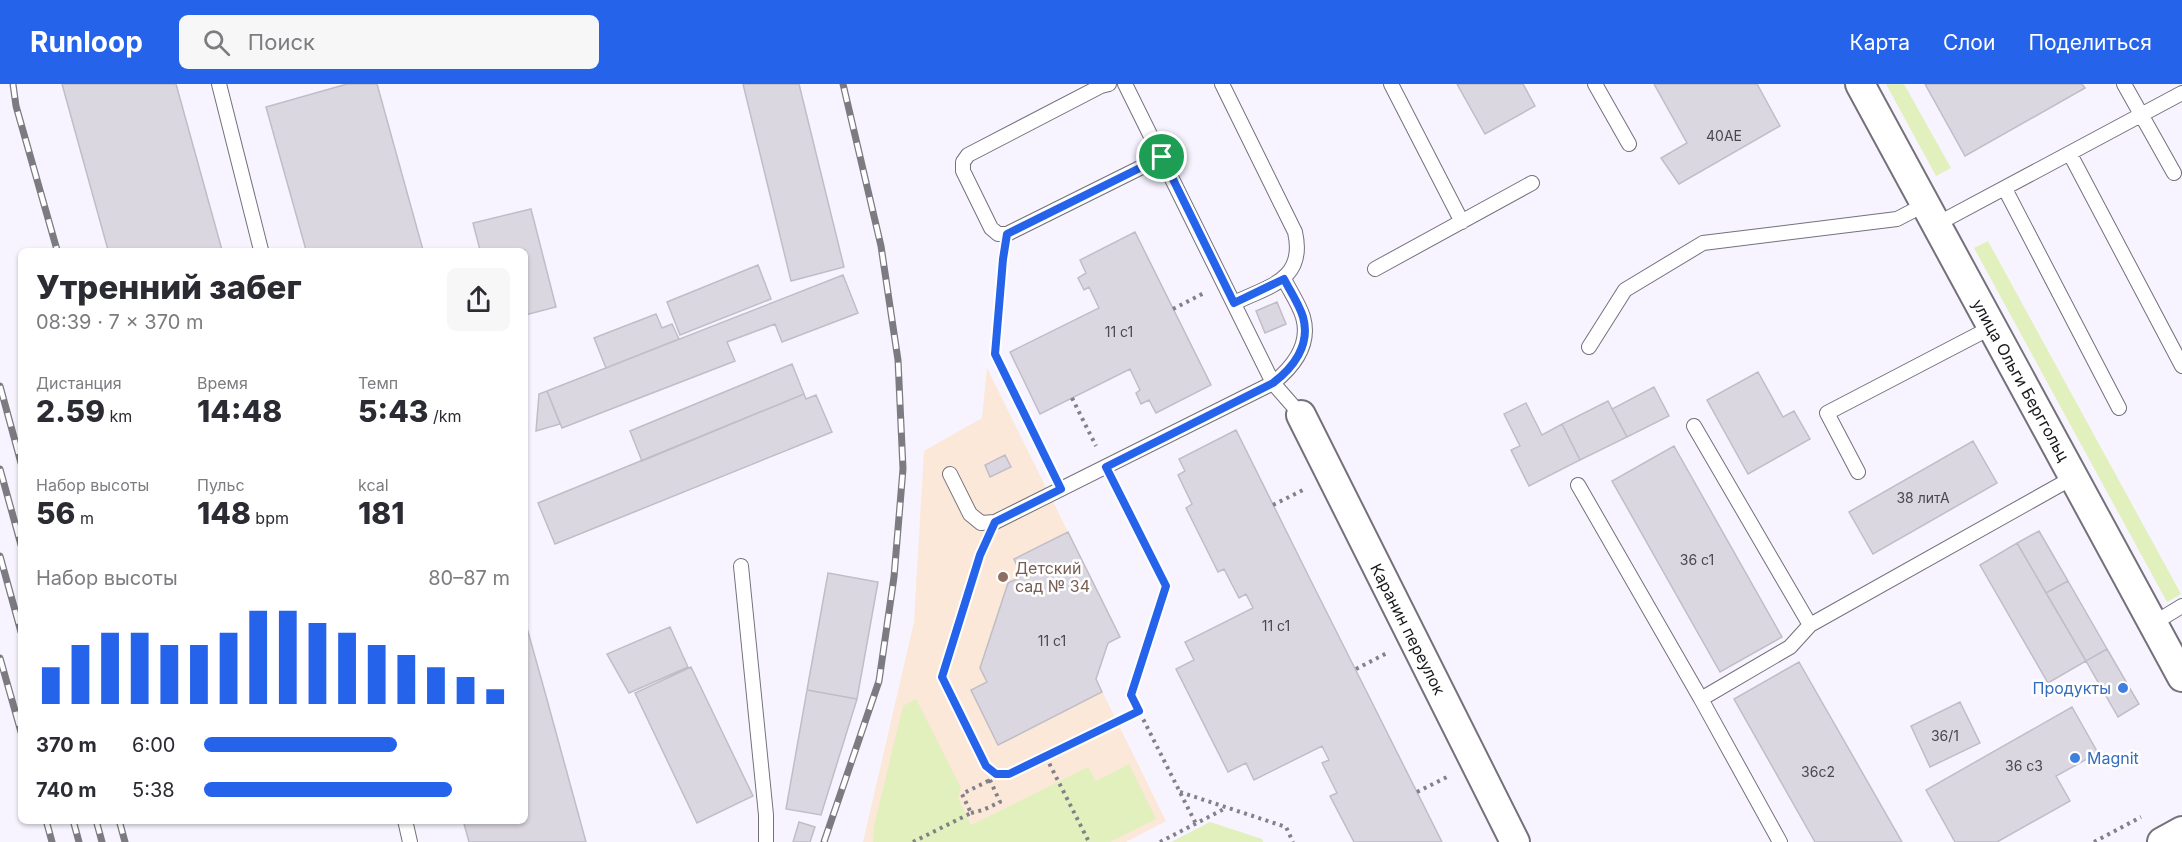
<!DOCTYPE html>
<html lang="ru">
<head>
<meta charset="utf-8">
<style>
  :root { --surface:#fff; --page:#f7f7f7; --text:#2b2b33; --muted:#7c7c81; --accent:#2563eb }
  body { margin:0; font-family:Inter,sans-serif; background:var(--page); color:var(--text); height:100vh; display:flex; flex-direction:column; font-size:22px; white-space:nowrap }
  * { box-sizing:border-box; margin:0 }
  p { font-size:20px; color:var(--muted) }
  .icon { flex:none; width:33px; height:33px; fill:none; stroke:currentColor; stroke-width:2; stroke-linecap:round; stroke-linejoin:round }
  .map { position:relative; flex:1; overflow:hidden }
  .panel { position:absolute; left:18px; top:164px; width:510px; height:576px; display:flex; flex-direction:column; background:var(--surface); border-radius:9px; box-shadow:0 2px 4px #0004 }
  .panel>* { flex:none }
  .pin { position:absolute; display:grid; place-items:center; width:51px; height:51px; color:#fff; margin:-26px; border:3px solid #fff; border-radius:50%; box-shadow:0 2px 6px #0007 }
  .round { display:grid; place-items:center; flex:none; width:63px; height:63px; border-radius:9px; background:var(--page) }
  .overview { display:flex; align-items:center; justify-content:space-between; height:102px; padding:0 18px }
  h1 { font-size:33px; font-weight:800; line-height:45px }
  .stats { display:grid; grid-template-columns:repeat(3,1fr); gap:9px; height:102px; padding:6px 18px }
  .stats div { display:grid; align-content:center }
  .stats b { font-size:30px; font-weight:800 }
  .stats small { font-size:16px; font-weight:400 }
  .stats p { font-size:16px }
  .chart { height:168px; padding:12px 18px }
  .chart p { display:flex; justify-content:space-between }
  .chart svg { width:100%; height:108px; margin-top:6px; stroke:var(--accent); stroke-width:6 }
  ul { padding:0 18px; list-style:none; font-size:20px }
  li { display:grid; grid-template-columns:96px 72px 1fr; align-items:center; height:45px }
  li i { height:15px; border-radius:8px; background:var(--accent) }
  header { display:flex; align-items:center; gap:36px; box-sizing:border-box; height:84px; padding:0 30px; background:var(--accent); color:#fff }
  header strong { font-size:28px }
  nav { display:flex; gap:33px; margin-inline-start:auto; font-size:21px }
  .search { width:420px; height:54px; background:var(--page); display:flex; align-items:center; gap:15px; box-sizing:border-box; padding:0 21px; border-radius:9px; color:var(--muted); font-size:22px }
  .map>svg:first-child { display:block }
</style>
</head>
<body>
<header>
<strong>Runloop</strong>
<div class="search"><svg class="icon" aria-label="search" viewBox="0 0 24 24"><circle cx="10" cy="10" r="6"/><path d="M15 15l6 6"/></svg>Поиск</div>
<nav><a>Карта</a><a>Слои</a><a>Поделиться</a></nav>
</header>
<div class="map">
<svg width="2182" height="758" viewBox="0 0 2182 758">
  <rect width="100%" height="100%" fill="#f7f4ff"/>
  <path fill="#fbe8d8" d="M 987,284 L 1068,448 L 1108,559 L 1096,595 L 1166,737 L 1126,758 L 863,758 L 914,538 L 924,367 L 982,334 Z"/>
  <path fill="#e1f0bd" d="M 1886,0 L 1904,0 L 1951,84 L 1936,92 Z
    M 1988,157 L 2181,510 L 2167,518 L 1974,164 Z
    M 916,615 L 961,704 L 958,714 L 971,741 L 1088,683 L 1096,697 L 1129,680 L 1156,735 L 1110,758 L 873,758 L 874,742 L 903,622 Z
    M 1210,738 L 1262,755 L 1263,758 L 1171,758 Z"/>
  <path fill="#dad7e1" stroke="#c0bdc7" stroke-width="1.5" d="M 62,0 L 176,0 L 222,166 L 108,166 Z
    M 347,0 L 377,0 L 423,166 L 306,166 L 266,23 Z
    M 743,0 L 799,0 L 844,183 L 791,197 Z
    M 1457,0 L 1523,0 L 1535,22 L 1485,50 Z
    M 1654,0 L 1757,0 L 1780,42 L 1679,100 L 1661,74 L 1687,59 Z
    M 1925,0 L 2082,0 L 2085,4 L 1965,72 Z
    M 531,125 L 556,223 L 525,231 L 525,166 L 480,166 L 473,139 Z
    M 1135,148 L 1211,301 L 1156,329 L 1149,316 L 1141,320 L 1136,309 L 1140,306 L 1130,285 L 1040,330 L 1010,268 L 1099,224 L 1089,203 L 1084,206 L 1078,194 L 1086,189 L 1080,176 Z
    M 758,181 L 771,215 L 680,251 L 667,218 Z
    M 843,191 L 858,229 L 782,258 L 775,240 L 727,258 L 735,277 L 562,344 L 547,307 Z
    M 1277,218 L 1286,240 L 1265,249 L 1256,227 Z
    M 656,230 L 662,244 L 672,240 L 679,255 L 606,284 L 594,254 Z
    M 792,280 L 804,310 L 642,377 L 630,347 Z
    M 1758,288 L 1783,333 L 1794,327 L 1810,355 L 1748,390 L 1707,316 Z
    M 1654,303 L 1669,332 L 1627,353 L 1612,325 Z
    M 547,307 L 560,340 L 536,347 L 539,310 Z
    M 804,310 L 806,315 L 816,311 L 832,348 L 555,460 L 538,419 Z
    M 1608,317 L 1627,353 L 1580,376 L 1562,340 Z
    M 1526,319 L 1542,351 L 1562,340 L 1580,376 L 1529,402 L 1511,366 L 1520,362 L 1504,330 Z
    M 1236,346 L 1310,495 L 1442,758 L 1354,758 L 1330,712 L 1337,709 L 1322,679 L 1329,676 L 1322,662 L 1254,696 L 1246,679 L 1228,688 L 1176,585 L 1194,576 L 1185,558 L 1253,524 L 1246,510 L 1239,514 L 1224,485 L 1218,488 L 1186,424 L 1192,420 L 1178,391 L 1185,387 L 1179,375 Z
    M 1973,357 L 1997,399 L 1873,470 L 1849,428 Z
    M 1674,362 L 1782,553 L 1720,588 L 1612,397 Z
    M 1005,371 L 1011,383 L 990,393 L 985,381 Z
    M 2039,447 L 2068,497 L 2046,509 L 2017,459 Z
    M 1068,448 L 1120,553 L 1108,559 L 1096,595 L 1102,608 L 998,661 L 971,606 L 987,598 L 980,584 L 1008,499 L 1022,492 L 1014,475 Z
    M 2017,459 L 2086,577 L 2048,599 L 1980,481 Z
    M 828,489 L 878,498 L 857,615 L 807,606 Z
    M 2068,497 L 2107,565 L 2086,577 L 2046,509 Z
    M 525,537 L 546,612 L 586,758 L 469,758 L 463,736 L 525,736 Z
    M 670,543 L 688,583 L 629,609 L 607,570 Z
    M 2107,565 L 2139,620 L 2118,633 L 2086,577 Z
    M 1799,578 L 1902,758 L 1815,758 L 1734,615 Z
    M 691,583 L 753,712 L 697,739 L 635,609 Z
    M 807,606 L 857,615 L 821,731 L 786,725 Z
    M 1960,618 L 1980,659 L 1930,683 L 1911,642 Z
    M 2072,623 L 2098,669 L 2056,692 L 2070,717 L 1997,758 L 1955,758 L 1926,706 Z
    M 799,738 L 815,743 L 810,758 L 793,758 Z"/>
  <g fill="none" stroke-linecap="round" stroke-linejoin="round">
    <g stroke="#74717a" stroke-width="16">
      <path id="service" d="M 219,0 L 261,166
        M 1109,0 L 1101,2 L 968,71 L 963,78 L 963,87 L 991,144 L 998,150 L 1007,150 L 1162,73
        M 1125,0 L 1273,299 L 1301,331
        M 1222,0 L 1295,148 C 1306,196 1269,202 1234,219
        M 1391,0 L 1462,138
        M 1595,0 L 1629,60
        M 2124,0 L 2174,89
        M 2070,70 L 2182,282
        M 2005,105 L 2119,324
        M 1937,140 L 2182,9
        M 1375,185 L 1532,99
        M 1589,263 L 1625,206 L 1703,159 L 1897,135 L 1926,120
        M 1694,342 L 1810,541 L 2074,393
        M 1858,388 L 1827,329 L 1992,243
        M 950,390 L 970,430 L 981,439 L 995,438 L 1273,299 C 1293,283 1311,261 1303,233 C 1299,220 1290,207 1284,195
        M 1578,401 L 1701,615 L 1790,563 L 1810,541
        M 741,482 L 766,731 L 766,758
        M 2154,539 L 2182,522
        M 1701,615 L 1780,758
        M 405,736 L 410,758"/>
    </g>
    <g stroke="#74717a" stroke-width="32">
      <path id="minor" d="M 1860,0 L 2182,593
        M 1301,331 L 1515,758
        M 2162,758 L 2182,747"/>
    </g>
    <path stroke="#838188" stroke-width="4" stroke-dasharray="3 4.5" stroke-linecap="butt" d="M 1003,173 L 995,270 L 1052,386
      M 1173,225 L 1204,209
      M 1072,314 L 1096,362
      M 1115,401 L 1166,503 L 1131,611 L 1196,740
      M 1273,421 L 1305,405
      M 985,461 L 942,593 L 986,682 L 996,690 L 1009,690 L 1139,627
      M 1356,585 L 1387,569
      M 1046,673 L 1089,758
      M 1180,708 L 1286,743 L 1293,758
      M 1417,708 L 1449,692
      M 971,729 L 983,726 L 1000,718 L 990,696 L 996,690
      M 913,758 L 971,729 L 962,710 L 990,696
      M 1160,758 L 1226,724
      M 2094,758 L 2141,733"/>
    <use href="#service" stroke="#fff" stroke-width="14"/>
    <use href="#minor" stroke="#fff" stroke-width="28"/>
    <g stroke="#7c7b81" stroke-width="7">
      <path id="rail" d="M 13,0 L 16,22 L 57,166
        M 0,302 L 21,379
        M 0,385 L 21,461
        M 0,472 L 21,548
        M 0,574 L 21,648
        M 46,736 L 52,758
        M 73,736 L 79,758
        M 96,736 L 102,758
        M 119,736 L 125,758
        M 824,758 L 879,597 L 894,493 L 903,385 L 898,276 L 881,162 L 843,0"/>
    </g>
    <use href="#rail" stroke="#fff" stroke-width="4.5" stroke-dasharray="14" stroke-linecap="butt"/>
  </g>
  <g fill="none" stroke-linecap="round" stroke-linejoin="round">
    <g stroke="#fff" stroke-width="12">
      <path id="route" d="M 1162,73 L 1234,219 L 1284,195 C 1290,207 1299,220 1303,233 C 1311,261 1293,284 1273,299 L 1106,383 L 1166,502 L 1131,611 L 1139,627 L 1009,690 L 996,690 L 986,682 L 942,593 L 980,471 L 995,438 L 1061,405 L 995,270 L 1003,175 L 1007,150 Z"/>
    </g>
    <use href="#route" stroke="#2563eb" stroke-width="8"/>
  </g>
  <circle fill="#8d6e63" stroke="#fff" stroke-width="2" cx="1003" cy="493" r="6"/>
  <g fill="#3f7fe0" stroke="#fff" stroke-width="2">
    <circle cx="2123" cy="604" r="6"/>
    <circle cx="2075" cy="674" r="6"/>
  </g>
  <g text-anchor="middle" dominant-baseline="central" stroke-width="5" stroke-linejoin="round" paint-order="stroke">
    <g font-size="14" fill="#49484c">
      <text x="1724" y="51">40АЕ</text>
      <text x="1119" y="247">11 с1</text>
      <text x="1923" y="413">38 литА</text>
      <text x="1697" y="475">36 с1</text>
      <text x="1276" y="541">11 с1</text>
      <text x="1052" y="556">11 с1</text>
      <text x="1945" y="651">36/1</text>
      <text x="2024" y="681">36 с3</text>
      <text x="1818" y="687">36c2</text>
    </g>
    <g font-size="16" fill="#19181b" stroke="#fff">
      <text transform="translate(2021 296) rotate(61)">улица Ольги Берггольц</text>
      <text transform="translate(1408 545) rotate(63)">Каранин переулок</text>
    </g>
    <g font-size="16" fill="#785e54" stroke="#fff" text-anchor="start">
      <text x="1015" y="484">Детский<tspan x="1015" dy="18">сад № 34</tspan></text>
    </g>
    <g font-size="16" fill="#366cbe" stroke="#fff" text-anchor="end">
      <text x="2111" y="604">Продукты</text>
      <text x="2087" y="674" text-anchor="start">Magnit</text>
    </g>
  </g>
</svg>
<div class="pin" style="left:1162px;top:73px;background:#1e9e55"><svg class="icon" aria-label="arrive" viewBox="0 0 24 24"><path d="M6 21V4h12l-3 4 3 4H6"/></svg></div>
<section class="panel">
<div class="overview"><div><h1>Утренний забег</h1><p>08:39 · 7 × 370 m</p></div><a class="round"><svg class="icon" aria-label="share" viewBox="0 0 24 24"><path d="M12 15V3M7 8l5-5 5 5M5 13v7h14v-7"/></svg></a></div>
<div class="stats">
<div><p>Дистанция</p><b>2.59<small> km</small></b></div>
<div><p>Время</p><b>14:48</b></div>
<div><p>Темп</p><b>5:43<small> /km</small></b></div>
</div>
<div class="stats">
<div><p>Набор высоты</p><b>56<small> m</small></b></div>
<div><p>Пульс</p><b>148<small> bpm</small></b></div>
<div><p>kcal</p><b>181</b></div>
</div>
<div class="chart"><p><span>Набор высоты</span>80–87 m</p>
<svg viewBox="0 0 160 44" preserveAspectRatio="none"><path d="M5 44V29M15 44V20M25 44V15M35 44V15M45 44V20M55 44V20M65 44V15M75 44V6M85 44V6M95 44V11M105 44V15M115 44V20M125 44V24M135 44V29M145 44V33M155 44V38"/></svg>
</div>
<ul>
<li><b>370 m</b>6:00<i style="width:63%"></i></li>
<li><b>740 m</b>5:38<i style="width:81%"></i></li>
</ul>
</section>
</div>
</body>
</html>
